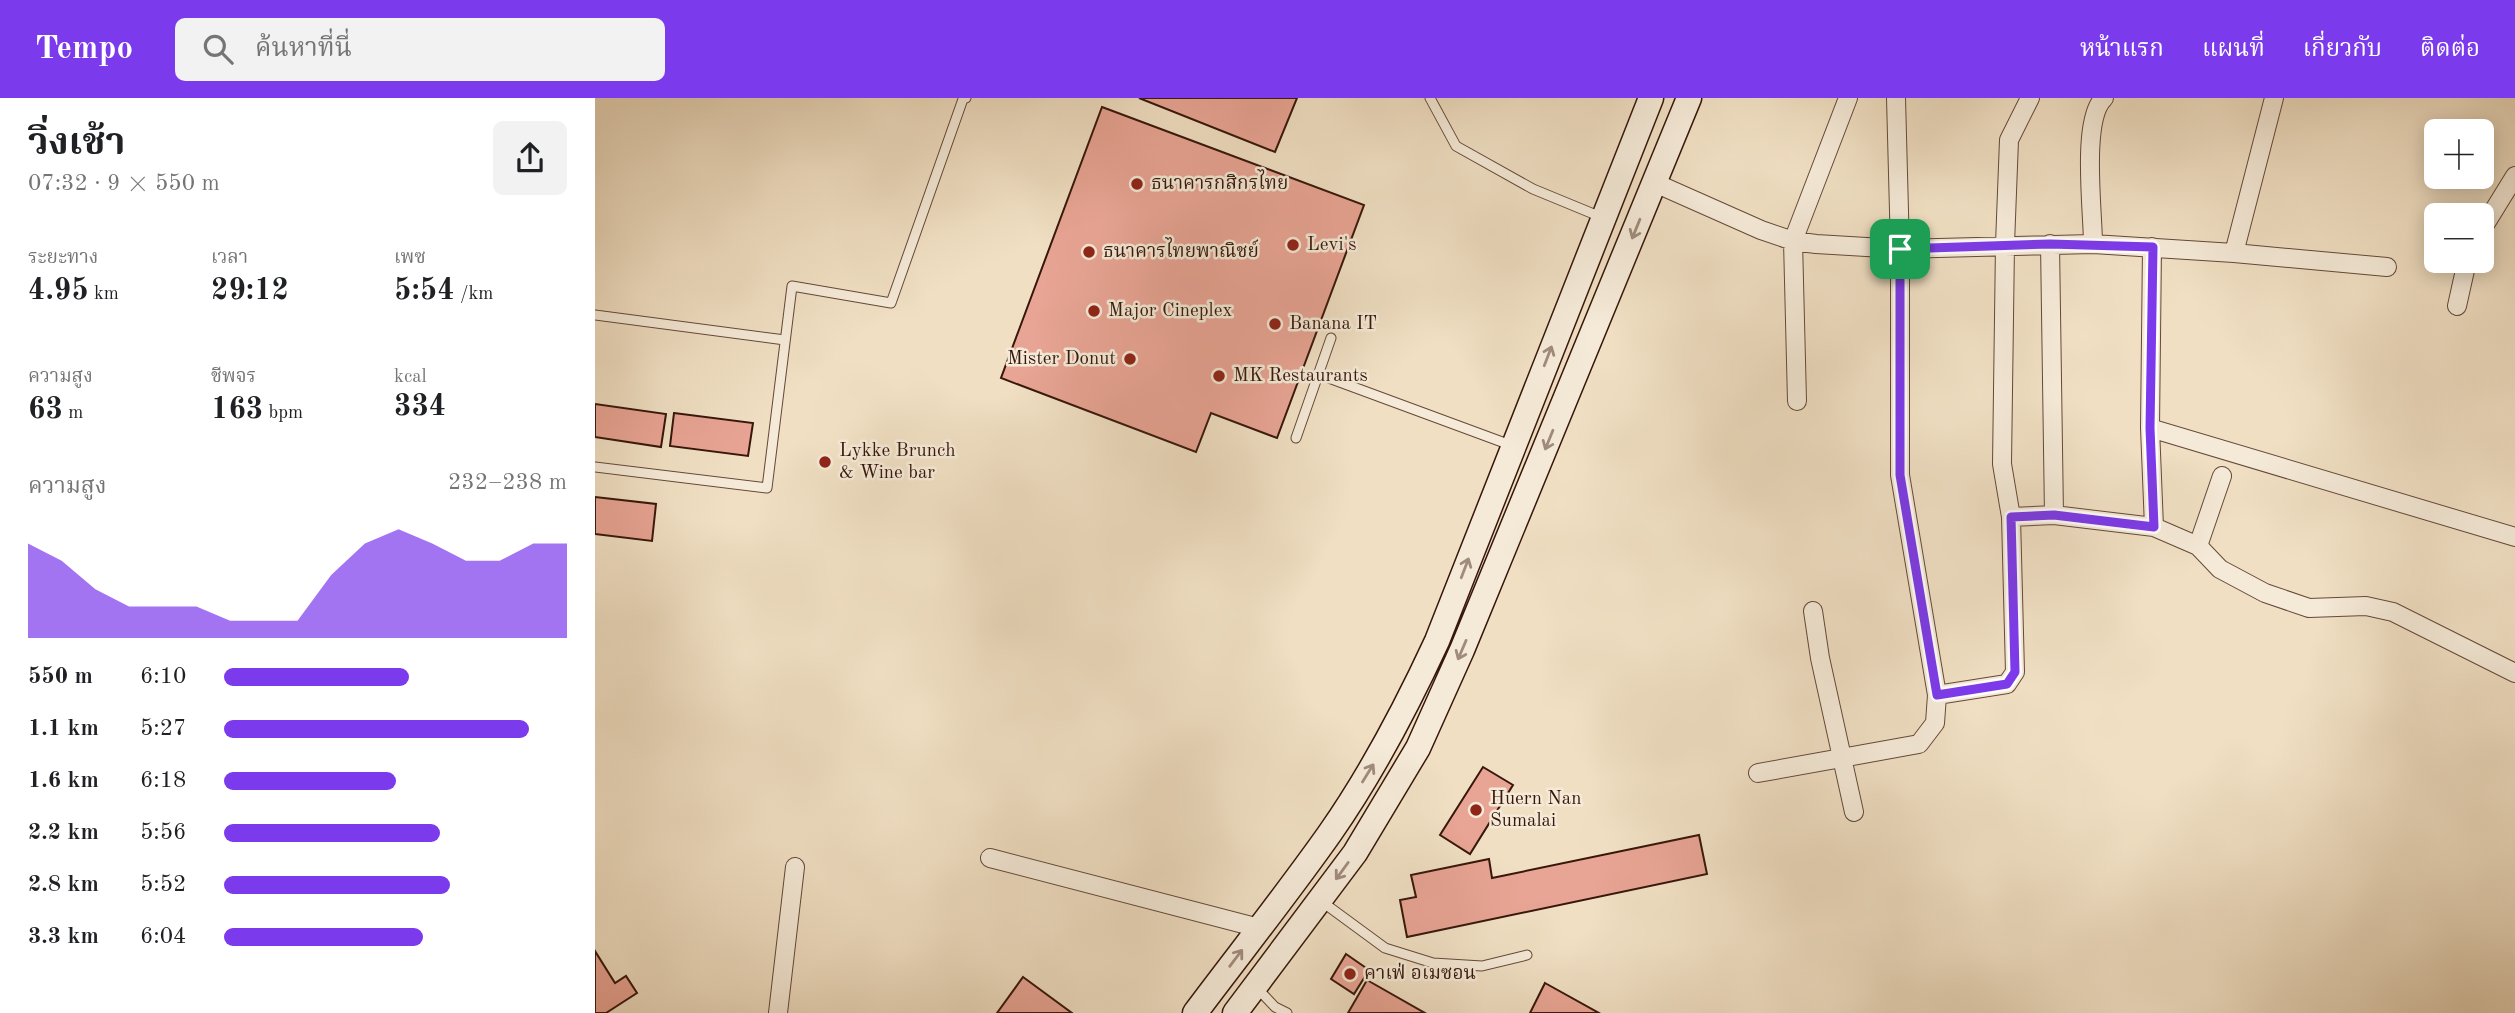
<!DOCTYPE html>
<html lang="th">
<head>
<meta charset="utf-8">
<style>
  :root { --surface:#fff; --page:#f2f2f2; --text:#202124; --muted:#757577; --accent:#7c3aed }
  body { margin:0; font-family:"Old Standard TT","Noto Serif Thai",serif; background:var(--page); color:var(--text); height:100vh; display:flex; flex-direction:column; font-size:26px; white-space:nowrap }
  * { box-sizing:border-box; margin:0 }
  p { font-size:23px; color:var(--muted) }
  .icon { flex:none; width:38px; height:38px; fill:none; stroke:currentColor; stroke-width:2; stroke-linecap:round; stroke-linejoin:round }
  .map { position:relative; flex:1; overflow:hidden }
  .side { display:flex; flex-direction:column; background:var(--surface); width:595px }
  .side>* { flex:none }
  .tools { position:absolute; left:1829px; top:21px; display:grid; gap:14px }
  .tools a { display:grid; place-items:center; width:70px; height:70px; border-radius:10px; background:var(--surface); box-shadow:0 4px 18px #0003; font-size:35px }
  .pin { position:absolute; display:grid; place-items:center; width:60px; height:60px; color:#fff; margin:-30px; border-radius:14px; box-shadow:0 4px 10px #0006 }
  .round { display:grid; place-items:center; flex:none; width:74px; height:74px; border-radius:10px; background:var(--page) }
  .overview { display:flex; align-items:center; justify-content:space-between; height:119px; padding:0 28px }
  h1 { font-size:38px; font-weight:700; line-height:52px }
  .metrics { display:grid; grid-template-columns:repeat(3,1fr); gap:10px; height:119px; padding:7px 28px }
  .metrics div { display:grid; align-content:center }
  .metrics b { font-size:30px; font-weight:700 }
  .metrics small { font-size:19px; font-weight:400 }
  .metrics p { font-size:19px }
  .chart { height:196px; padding:14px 28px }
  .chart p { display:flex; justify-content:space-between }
  .chart svg { width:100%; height:126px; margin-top:7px; fill:var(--accent); opacity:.7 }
  ul { padding:0 28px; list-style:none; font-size:23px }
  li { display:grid; grid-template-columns:112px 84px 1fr; align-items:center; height:52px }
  li i { height:18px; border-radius:9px; background:var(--accent) }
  header { display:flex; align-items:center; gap:42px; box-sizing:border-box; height:98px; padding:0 35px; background:var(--accent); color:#fff }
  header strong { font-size:33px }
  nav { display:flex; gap:38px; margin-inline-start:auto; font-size:24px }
  .search { width:490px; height:63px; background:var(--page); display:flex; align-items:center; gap:18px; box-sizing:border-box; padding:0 24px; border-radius:10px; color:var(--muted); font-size:26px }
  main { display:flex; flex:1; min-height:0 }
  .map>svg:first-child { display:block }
</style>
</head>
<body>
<header>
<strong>Tempo</strong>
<div class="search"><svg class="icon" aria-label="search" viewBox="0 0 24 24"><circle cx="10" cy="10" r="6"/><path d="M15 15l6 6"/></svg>ค้นหาที่นี่</div>
<nav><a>หน้าแรก</a><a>แผนที่</a><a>เกี่ยวกับ</a><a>ติดต่อ</a></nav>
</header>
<main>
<section class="side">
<div class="overview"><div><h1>วิ่งเช้า</h1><p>07:32 · 9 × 550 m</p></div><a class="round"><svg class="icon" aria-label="share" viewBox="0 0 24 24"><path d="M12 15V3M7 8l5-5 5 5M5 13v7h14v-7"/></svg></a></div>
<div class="metrics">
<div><p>ระยะทาง</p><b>4.95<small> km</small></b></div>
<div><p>เวลา</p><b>29:12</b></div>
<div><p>เพซ</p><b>5:54<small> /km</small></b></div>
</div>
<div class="metrics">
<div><p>ความสูง</p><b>63<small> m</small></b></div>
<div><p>ชีพจร</p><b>163<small> bpm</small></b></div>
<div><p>kcal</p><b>334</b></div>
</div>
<div class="chart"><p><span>ความสูง</span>232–238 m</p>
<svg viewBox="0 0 160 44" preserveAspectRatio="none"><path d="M0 44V11L10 17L20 27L30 33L40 33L50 33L60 38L70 38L80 38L90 22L100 11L110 6L120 11L130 17L140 17L150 11L160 11V44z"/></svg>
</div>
<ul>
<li><b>550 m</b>6:10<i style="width:54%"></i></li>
<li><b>1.1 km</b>5:27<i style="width:89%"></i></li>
<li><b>1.6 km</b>6:18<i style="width:50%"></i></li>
<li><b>2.2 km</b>5:56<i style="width:63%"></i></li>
<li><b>2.8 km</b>5:52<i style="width:66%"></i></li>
<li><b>3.3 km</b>6:04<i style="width:58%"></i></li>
</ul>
</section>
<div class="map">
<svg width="1920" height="915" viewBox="0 0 1920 915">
  <rect width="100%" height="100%" fill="#f0dfc3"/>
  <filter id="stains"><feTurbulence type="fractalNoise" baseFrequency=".00286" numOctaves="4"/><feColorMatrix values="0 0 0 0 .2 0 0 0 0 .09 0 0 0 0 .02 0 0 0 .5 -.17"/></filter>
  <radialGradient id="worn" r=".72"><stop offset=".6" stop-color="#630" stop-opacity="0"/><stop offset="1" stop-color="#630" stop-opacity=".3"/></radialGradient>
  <path fill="#e8a494" stroke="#37170b" stroke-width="2" d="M 544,0 L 702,0 L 680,54 Z
    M 507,9 L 769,107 L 682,340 L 616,315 L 601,354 L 406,280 Z
    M 0,306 L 71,316 L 66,349 L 0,339 Z
    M 79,315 L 158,325 L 153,358 L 75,348 Z
    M 0,399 L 61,406 L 57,443 L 0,436 Z
    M 888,669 L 918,687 L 875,756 L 845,737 Z
    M 1104,737 L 1112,776 L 812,839 L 805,802 L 821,799 L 816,777 L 894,761 L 897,780 Z
    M 0,853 L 20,885 L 31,878 L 42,895 L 11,915 L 0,915 Z
    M 751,856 L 774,872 L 759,896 L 736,881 Z
    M 428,879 L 477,915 L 402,915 Z
    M 772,882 L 830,915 L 753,915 Z
    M 950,885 L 1004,915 L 935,915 Z"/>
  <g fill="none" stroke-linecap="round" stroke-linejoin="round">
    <g stroke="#654939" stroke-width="11">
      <path id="lane" d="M 835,0 L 861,48 L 938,91 L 1006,119
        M 0,217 L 190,242
        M 723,276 L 918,348
        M 701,340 L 736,240
        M 0,369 L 172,390 L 197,188 L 296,205 L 368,1 L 371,0
        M 726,803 L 790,850 L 838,865 L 887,868 L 932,857
        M 661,889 L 680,909 L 692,915"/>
    </g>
    <g stroke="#654939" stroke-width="20">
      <path id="street" d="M 1301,0 L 1305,151 L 1305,377 L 1342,597 L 1412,586 L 1420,574 L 1416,419 L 1407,366 L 1410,146 L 1414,42 L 1435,0
        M 1060,85 L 1166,132 L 1198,143 L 1221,146 L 1305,151 L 1498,146 L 1639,155 L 1792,169
        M 1886,133 L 1920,78
        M 1455,146 L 1459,417
        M 1498,146 C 1498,114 1486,21 1509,0
        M 1639,155 L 1679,0
        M 1862,208 L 1872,163
        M 1202,303 L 1198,143 L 1253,0
        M 1555,330 L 1920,439
        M 1627,378 L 1603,448 L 1625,471 L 1670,495 L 1714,510 L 1771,508 L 1798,514 L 1920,575
        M 1416,419 L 1459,417 L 1559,429 L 1555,330 L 1557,149
        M 1559,429 L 1603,448
        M 1218,513 L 1225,560 L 1259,714
        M 1163,675 L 1324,646 L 1340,625 L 1342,597
        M 395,760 L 664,830
        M 183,915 L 200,769"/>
    </g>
    <g stroke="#37170b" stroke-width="27">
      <path id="secondary" d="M 600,915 C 645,855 692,796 735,735 C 777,675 811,610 842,543 L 1056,0
        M 640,915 L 760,755 L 823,650 L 867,552 L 1094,0"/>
    </g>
    <use href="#lane" stroke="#f5ead8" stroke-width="9"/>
    <use href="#street" stroke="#f5ead8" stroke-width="18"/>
    <use href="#secondary" stroke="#f5ead8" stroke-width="24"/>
  </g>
  <defs><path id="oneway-shaft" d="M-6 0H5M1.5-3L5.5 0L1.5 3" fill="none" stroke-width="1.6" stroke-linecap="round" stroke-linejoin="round" transform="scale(1.75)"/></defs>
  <g stroke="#a08b7c">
    <use href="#oneway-shaft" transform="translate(1041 131) rotate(112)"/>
    <use href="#oneway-shaft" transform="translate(953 258) rotate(-69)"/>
    <use href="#oneway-shaft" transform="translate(954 342) rotate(112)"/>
    <use href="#oneway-shaft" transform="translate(870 470) rotate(-69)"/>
    <use href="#oneway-shaft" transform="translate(867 552) rotate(113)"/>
    <use href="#oneway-shaft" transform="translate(773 675) rotate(-58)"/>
    <use href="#oneway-shaft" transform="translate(747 773) rotate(126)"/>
    <use href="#oneway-shaft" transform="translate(641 860) rotate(-53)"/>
  </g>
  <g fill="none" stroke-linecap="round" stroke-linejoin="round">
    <g stroke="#fff" stroke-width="14">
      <path id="route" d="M 1455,146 L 1558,149 L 1555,330 L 1559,429 L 1459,417 L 1416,419 L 1420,574 L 1412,586 L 1342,597 L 1305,377 L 1305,151 Z"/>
    </g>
    <use href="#route" stroke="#7c3aed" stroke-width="9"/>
  </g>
  <g fill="#8f2418" stroke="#f5ead8" stroke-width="2.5">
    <circle cx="542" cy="86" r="7"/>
    <circle cx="698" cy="147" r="7"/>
    <circle cx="494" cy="154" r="7"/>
    <circle cx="499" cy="213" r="7"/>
    <circle cx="680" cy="226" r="7"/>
    <circle cx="535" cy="261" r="7"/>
    <circle cx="624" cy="278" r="7"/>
    <circle cx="230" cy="364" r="7"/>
    <circle cx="881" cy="712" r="7"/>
    <circle cx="755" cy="876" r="7"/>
  </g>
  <g text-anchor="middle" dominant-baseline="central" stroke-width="5" stroke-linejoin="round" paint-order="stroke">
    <g font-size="19" fill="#37170b" stroke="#f5ead8" text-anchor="start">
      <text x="556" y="86">ธนาคารกสิกรไทย</text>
      <text x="712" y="147">Levi's</text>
      <text x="508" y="154">ธนาคารไทยพาณิชย์</text>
      <text x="513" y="213">Major Cineplex</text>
      <text x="694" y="226">Banana IT</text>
      <text x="521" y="261" text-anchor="end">Mister Donut</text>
      <text x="638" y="278">MK Restaurants</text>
      <text x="244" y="353">Lykke Brunch<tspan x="244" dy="22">&amp; Wine bar</tspan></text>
      <text x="895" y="701">Huern Nan<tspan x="895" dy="22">Sumalai</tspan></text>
      <text x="769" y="876">คาเฟ่ อเมซอน</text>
    </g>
  </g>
  <rect width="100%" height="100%" filter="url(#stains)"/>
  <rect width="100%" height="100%" fill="url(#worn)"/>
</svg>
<div class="tools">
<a>+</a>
<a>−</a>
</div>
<div class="pin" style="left:1305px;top:151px;background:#1e9e55"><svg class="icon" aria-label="arrive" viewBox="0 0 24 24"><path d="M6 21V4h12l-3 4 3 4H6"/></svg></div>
</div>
</main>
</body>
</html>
